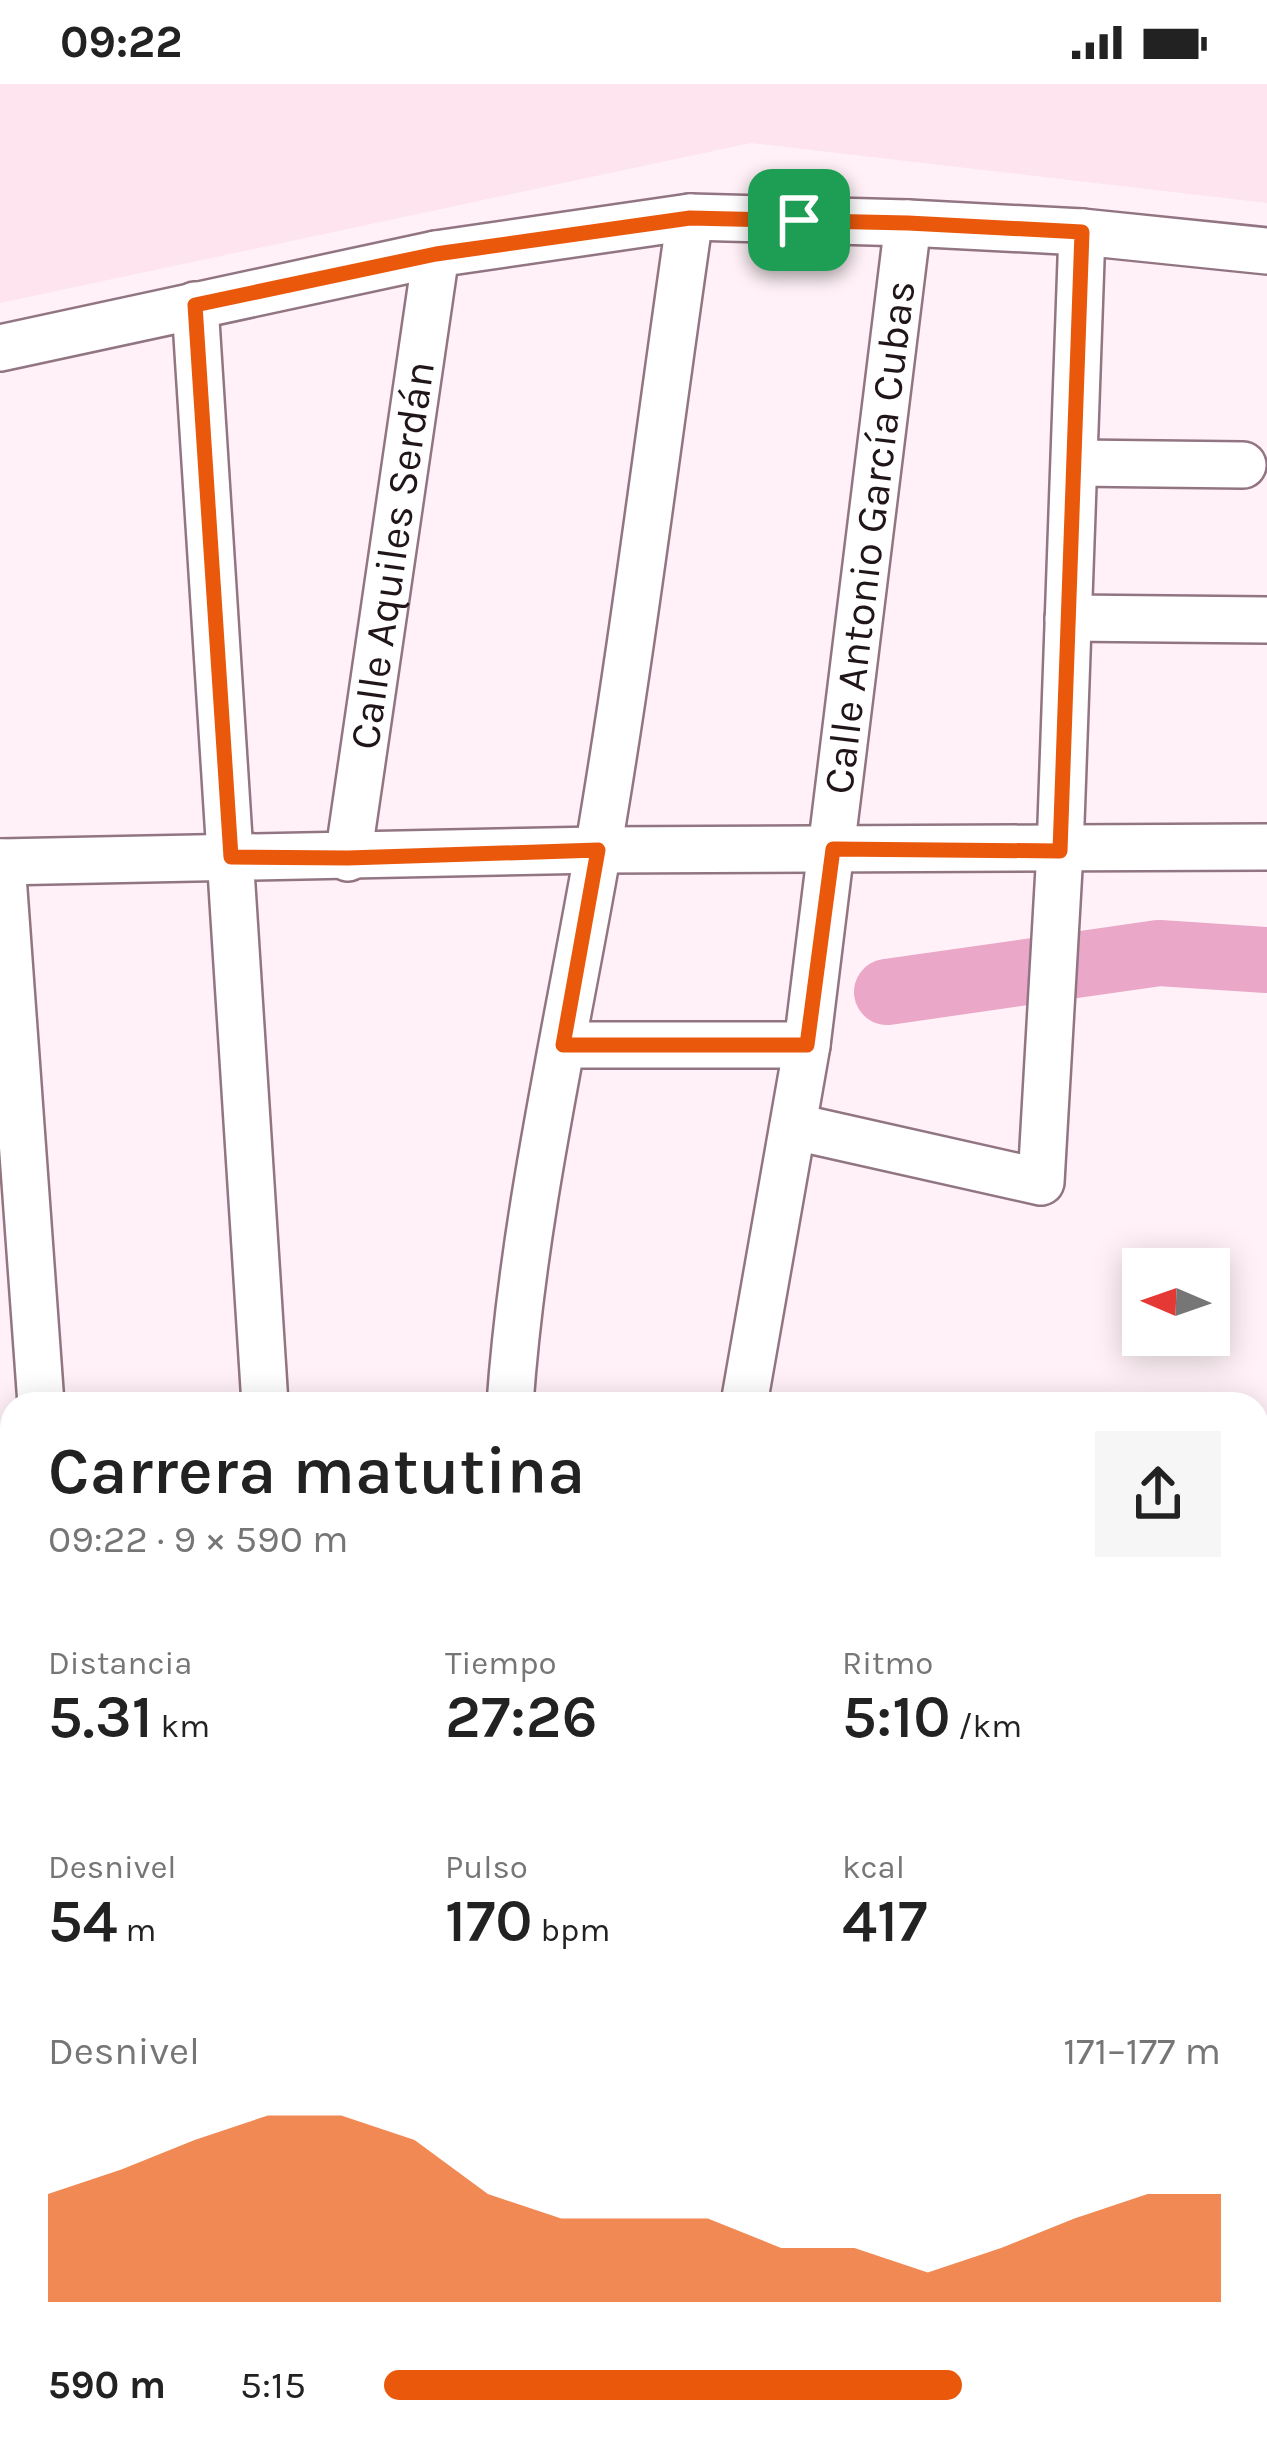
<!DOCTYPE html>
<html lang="es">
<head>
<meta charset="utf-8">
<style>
  :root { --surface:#fff; --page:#f6f6f6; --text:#222; --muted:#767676; --accent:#ea580c }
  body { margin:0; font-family:Karla,sans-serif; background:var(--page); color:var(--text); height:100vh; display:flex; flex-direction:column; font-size:45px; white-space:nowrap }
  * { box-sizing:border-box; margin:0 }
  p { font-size:39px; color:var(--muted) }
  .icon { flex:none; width:66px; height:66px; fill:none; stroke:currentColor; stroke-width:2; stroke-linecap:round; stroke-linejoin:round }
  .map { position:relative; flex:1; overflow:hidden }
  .panel { position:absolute; left:0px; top:1308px; width:1269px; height:1065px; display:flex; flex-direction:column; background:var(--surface); border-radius:36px 36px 0 0; box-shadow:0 6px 30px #0003 }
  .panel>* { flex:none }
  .needle { width:78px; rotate:272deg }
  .tools { position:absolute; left:1122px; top:1164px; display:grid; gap:24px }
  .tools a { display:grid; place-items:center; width:108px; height:108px; border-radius:0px; background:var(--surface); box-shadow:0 6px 30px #0003; font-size:60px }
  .pin { position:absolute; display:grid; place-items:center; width:102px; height:102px; color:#fff; margin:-51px; border-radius:24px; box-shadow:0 6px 18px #0006 }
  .round { display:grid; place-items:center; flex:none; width:126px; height:126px; border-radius:0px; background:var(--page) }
  .head { display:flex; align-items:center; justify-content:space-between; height:204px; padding:0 48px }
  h1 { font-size:66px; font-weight:600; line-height:90px }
  .metrics { display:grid; grid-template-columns:repeat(3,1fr); gap:18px; height:204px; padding:12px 48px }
  .metrics div { display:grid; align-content:center }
  .metrics b { font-size:60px; font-weight:600 }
  .metrics small { font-size:33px; font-weight:400 }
  .metrics p { font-size:33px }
  .chart { height:336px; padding:24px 48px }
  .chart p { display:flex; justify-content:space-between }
  .chart svg { width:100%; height:216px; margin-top:12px; fill:var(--accent); opacity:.7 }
  ul { padding:0 48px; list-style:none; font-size:39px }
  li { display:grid; grid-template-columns:192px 144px 1fr; align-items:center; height:90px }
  li i { height:30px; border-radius:15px; background:var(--accent) }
  .status { display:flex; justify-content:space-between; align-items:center; height:84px; padding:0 60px; background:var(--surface); direction:ltr }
  .status svg { height:33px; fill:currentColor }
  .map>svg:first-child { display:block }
</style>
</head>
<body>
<div class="status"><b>09:22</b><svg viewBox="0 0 49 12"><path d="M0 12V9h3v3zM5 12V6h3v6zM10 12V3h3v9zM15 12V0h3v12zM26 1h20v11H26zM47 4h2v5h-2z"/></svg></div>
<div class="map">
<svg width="1267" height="2372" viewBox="0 0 1267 2372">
  <rect width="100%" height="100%" fill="#fff1f7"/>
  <path fill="#fde4ef" d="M 0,0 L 1267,0 L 1267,119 L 751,59 L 0,219 Z"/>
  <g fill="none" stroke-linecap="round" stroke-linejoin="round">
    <path stroke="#eaa7c7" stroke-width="66" d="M 887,908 L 1159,869 L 1267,876"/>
    <g stroke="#927582" stroke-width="50">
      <g id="minor">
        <path d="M 195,221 L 265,1320"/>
        <path d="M 0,264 L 436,170 L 690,133 L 908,139 L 1082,148 L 1267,167"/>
        <path d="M 1075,379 L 1243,381"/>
        <path d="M 1068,534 L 1267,536"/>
        <path id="s1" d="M 348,774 L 436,170"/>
        <path d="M 0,778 L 598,766 L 1267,763"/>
        <path d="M 2,778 L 41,1320"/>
        <path d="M 563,961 L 807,961"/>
        <path d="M 796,1043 L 1041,1098 L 1060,767 L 1082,148"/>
        <path d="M 510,1320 C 523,1136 565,954 597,772 C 633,561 659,346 690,133"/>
        <path id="s2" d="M 744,1320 L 807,961 L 908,139"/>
        <path d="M 0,1396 L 12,1396"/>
        <path d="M 1257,1400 L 1267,1400"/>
        <path d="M 0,1688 L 12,1689"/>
        <path d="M 1257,1811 L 1267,1813"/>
        <path d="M 0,1905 L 12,1906"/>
        <path d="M 1257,2033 L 1267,1979"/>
        <path d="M 0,2079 L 12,2126"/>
        <path d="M 1257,2243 L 1267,2244"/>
        <path d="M 0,2260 L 12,2262"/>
        <path d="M 76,2361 L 79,2372"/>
        <path d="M 647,2361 L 706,2372"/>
        <path d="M 35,2372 L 37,2361"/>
        <path d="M 576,2372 L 578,2361"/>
        <path d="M 914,2372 L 915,2361"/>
        <path d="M 1198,2372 L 1200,2361"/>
      </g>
    </g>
    <use href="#minor" stroke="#fff" stroke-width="45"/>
  </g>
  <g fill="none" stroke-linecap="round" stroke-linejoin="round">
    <g stroke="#fff" stroke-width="24">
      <path id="route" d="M 690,134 L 908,139 L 1082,148 L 1060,767 L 833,765 L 807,961 L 563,961 L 598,766 L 348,774 L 231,773 L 195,221 L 436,170 Z"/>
    </g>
    <use href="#route" stroke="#ea580c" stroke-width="15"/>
  </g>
  <g text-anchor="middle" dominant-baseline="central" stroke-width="9" stroke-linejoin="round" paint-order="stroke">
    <g font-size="42" fill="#20151a" stroke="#fff">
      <text stroke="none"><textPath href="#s2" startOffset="876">Calle Antonio García Cubas</textPath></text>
      <text stroke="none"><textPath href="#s1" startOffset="306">Calle Aquiles Serdán</textPath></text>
    </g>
  </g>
</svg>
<div class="tools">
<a><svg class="needle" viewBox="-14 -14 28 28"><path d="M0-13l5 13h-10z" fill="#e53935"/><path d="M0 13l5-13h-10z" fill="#767676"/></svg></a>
</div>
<div class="pin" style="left:799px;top:136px;background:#1e9e55"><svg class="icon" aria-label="arrive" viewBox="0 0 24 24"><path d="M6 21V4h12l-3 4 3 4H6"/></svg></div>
<section class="panel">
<div class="head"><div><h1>Carrera matutina</h1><p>09:22 · 9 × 590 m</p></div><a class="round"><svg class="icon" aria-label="share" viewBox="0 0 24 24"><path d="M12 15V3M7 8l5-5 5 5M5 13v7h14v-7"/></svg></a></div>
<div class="metrics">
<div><p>Distancia</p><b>5.31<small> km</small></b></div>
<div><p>Tiempo</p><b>27:26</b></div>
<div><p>Ritmo</p><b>5:10<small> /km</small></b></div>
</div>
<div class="metrics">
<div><p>Desnivel</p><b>54<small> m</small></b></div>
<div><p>Pulso</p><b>170<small> bpm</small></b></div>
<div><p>kcal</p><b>417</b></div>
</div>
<div class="chart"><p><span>Desnivel</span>171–177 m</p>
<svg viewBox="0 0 160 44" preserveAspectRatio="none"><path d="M0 44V22L10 17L20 11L30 6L40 6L50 11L60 22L70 27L80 27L90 27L100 33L110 33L120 38L130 33L140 27L150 22L160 22V44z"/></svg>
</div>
<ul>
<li><b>590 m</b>5:15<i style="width:69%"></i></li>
</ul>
</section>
</div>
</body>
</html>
